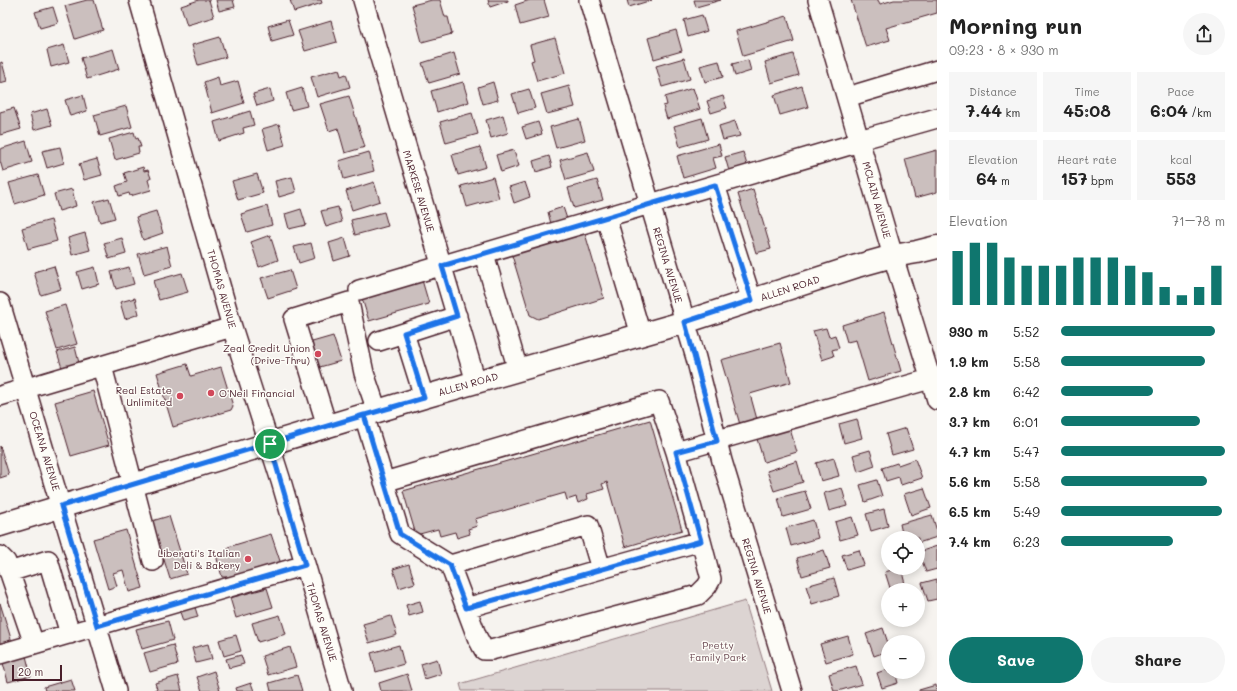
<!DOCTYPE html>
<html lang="en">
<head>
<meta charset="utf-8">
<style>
  :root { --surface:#fff; --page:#f6f6f6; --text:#222; --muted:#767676; --accent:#0f766e }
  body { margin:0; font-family:Mali,sans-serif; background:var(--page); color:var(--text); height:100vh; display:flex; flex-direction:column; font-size:15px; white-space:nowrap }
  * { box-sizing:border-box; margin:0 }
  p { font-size:13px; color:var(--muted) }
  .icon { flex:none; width:22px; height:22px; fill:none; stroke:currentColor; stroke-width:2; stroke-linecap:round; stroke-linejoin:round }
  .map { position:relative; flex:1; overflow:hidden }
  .panel { display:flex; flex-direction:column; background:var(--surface); width:300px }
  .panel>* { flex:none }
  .tools { position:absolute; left:881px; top:531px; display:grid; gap:8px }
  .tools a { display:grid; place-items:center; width:44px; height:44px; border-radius:50%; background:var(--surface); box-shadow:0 2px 10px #0003; font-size:20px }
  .scale { position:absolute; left:12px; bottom:10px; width:50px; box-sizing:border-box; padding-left:4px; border:2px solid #4a1f2b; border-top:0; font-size:11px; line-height:14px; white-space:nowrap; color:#4a1f2b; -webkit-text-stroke:3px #fdfcf7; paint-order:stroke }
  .pin { position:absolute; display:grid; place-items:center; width:34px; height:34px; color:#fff; margin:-17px; border:2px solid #fff; border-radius:50%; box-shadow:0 1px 4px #0007 }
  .round { display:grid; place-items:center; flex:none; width:42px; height:42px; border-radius:21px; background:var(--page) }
  .overview { display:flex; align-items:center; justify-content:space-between; height:68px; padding:0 12px }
  h1 { font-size:22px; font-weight:700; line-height:30px }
  .stats { display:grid; grid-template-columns:repeat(3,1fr); gap:6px; height:68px; padding:4px 12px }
  .stats div { display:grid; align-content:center; border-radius:0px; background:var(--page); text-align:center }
  .stats b { font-size:17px; font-weight:700 }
  .stats small { font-size:11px; font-weight:400 }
  .stats p { font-size:11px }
  .chart { height:112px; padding:8px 12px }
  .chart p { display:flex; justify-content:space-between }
  .chart svg { width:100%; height:72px; margin-top:4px; stroke:var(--accent); stroke-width:6 }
  .cta { display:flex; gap:8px; margin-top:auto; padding:8px 12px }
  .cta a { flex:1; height:46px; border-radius:24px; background:var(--accent); color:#fff; font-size:16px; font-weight:700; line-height:46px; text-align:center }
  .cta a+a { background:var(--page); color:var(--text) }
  ul { padding:0 12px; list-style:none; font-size:13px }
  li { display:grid; grid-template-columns:64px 48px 1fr; align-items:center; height:30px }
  li i { height:10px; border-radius:5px; background:var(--accent) }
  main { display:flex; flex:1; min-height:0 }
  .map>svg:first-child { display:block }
</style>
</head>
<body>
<main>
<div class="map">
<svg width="937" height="691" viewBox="0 0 937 691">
  <rect width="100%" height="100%" fill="#f6f3ef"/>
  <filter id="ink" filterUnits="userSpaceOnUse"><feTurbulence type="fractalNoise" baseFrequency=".025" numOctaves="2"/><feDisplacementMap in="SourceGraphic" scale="8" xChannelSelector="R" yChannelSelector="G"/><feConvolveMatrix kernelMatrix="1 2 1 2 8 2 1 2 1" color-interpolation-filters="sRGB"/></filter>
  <g filter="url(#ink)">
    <path fill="#dcd4d2" stroke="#937a7e" d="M 745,601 L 772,691 L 462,691 L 460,684 Z"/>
    <path fill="#cbbfbe" stroke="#4a1f2b" d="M 87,0 L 94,0 L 103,30 L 75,39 L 65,6 Z
      M 199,0 L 209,0 L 214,17 L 187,25 L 181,6 Z
      M 216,0 L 233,0 L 235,7 L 219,11 Z
      M 290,0 L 321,0 L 322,3 L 294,12 Z
      M 432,0 L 440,0 L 445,17 L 448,17 L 452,34 L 422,42 L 412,5 Z
      M 488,0 L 508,0 L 508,1 L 490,7 Z
      M 530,0 L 544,0 L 549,17 L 520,25 L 515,5 Z
      M 627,0 L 652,0 L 629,7 Z
      M 694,0 L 721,0 L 696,7 Z
      M 851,0 L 878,0 L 880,4 L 894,0 L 937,0 L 937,13 L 886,28 L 890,40 L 866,47 Z
      M 53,7 L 58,23 L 40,28 L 35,12 Z
      M 702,15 L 707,31 L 688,37 L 684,20 Z
      M 787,16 L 794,41 L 743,56 L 736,31 Z
      M 288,20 L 293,35 L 272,41 L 268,26 Z
      M 331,21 L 337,42 L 305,51 L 298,31 Z
      M 676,30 L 682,51 L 654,59 L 648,38 Z
      M 220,37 L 226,57 L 198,65 L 192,45 Z
      M 555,38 L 565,73 L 537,81 L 531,61 L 534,60 L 530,45 Z
      M 64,45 L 69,62 L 51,67 L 47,50 Z
      M 113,49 L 119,69 L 87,79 L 81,58 Z
      M 454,53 L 460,74 L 429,83 L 422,63 Z
      M 793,54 L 799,75 L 771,83 L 765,62 Z
      M 684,58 L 690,79 L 662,87 L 656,66 Z
      M 748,60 L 751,71 L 735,76 L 732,64 Z
      M 719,61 L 723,77 L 705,82 L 700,66 Z
      M 2,62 L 7,81 L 0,83 L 0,63 Z
      M 339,69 L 341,76 L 346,74 L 350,87 L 317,97 L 311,77 Z
      M 218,77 L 220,86 L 238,81 L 244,103 L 212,113 L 204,82 Z
      M 463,82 L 469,102 L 437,112 L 431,91 Z
      M 493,82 L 498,100 L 483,104 L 478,87 Z
      M 569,86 L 575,107 L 547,114 L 541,94 Z
      M 802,86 L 808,107 L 780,115 L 774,95 Z
      M 302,88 L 307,106 L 291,110 L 286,93 Z
      M 693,88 L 700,109 L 667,119 L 663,106 L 667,105 L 665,97 Z
      M 270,89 L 273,101 L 257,106 L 253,94 Z
      M 529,89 L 535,108 L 518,113 L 512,94 Z
      M 83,95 L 87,111 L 70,116 L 65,100 Z
      M 349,96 L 365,147 L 345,153 L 338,128 L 329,131 L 320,104 Z
      M 723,96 L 727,108 L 711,113 L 707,101 Z
      M 126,106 L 132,127 L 100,136 L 94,115 Z
      M 14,108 L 21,129 L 0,135 L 0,112 Z
      M 47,109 L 52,125 L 34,130 L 30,114 Z
      M 250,111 L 254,125 L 243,128 L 244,133 L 219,141 L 214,122 Z
      M 472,113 L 478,134 L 446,143 L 440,122 Z
      M 503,115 L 508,133 L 491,138 L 486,120 Z
      M 702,118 L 708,139 L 680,147 L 674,126 Z
      M 579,119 L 585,140 L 556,148 L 550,127 Z
      M 735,121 L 740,136 L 723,140 L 719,126 Z
      M 538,122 L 542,134 L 526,139 L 522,127 Z
      M 279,124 L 285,145 L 268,150 L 262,129 Z
      M 134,132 L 136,139 L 138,138 L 141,147 L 138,147 L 139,153 L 115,160 L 109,139 Z
      M 26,141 L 32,162 L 3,171 L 0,161 L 0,149 Z
      M 719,144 L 722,156 L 713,158 L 716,168 L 683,178 L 677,156 Z
      M 60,147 L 64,163 L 47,168 L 42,151 Z
      M 480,147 L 486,167 L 458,175 L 452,155 Z
      M 514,150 L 519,166 L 501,172 L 496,155 Z
      M 937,150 L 937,192 L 915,198 L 905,159 Z
      M 369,152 L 374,171 L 344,179 L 339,161 Z
      M 588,152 L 594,172 L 566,180 L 560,160 Z
      M 743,152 L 747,165 L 729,171 L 725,157 Z
      M 549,156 L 552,167 L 536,172 L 533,161 Z
      M 97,159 L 102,175 L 84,180 L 79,164 Z
      M 143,167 L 144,171 L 148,170 L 151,178 L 148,180 L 151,190 L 130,196 L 129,193 L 119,196 L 116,186 L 127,182 L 124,173 Z
      M 257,174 L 263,193 L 238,200 L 232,181 Z
      M 38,175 L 44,195 L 15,204 L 9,183 Z
      M 292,177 L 296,192 L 279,197 L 275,181 Z
      M 493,177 L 499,198 L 467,207 L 461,186 Z
      M 597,180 L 603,200 L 574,208 L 568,188 Z
      M 374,182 L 380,201 L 352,210 L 346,191 Z
      M 525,182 L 530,197 L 514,203 L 509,187 Z
      M 72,189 L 76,206 L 59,211 L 54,194 Z
      M 753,189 L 771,249 L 756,253 L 738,194 Z
      M 109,198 L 115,218 L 100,222 L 94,202 Z
      M 267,206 L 272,225 L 247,232 L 241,214 Z
      M 338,207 L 342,222 L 326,227 L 321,211 Z
      M 563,207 L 567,219 L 551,224 L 548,212 Z
      M 301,209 L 306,225 L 289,229 L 285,214 Z
      M 156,211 L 163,233 L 143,240 L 136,217 Z
      M 384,212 L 388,226 L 355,235 L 351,220 Z
      M 51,220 L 57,241 L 28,249 L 22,228 Z
      M 584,230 L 604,298 L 538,319 L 530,315 L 511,252 Z
      M 85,233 L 90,250 L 72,255 L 68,238 Z
      M 270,235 L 278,260 L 259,267 L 251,242 Z
      M 122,238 L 126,254 L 109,259 L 104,243 Z
      M 345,238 L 350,256 L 334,261 L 329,243 Z
      M 311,243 L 315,258 L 299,263 L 294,247 Z
      M 167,246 L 172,266 L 144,274 L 138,254 Z
      M 54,266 L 61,289 L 41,295 L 34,272 Z
      M 95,267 L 99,284 L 82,289 L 77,272 Z
      M 129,267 L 134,284 L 116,289 L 111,272 Z
      M 290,270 L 296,289 L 268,298 L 261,278 Z
      M 182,273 L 188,292 L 159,300 L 153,281 Z
      M 422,280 L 429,304 L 369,321 L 361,295 Z
      M 135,298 L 139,314 L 125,319 L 120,302 Z
      M 65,305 L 77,344 L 57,350 L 45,311 Z
      M 884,312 L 901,371 L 868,381 L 856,340 L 847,342 L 842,325 Z
      M 826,328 L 829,337 L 835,335 L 839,348 L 832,350 L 834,356 L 822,360 L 813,331 Z
      M 333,336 L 341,361 L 302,372 L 295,347 Z
      M 780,343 L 791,382 L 750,394 L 758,423 L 741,428 L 721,360 Z
      M 75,347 L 79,363 L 62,368 L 57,352 Z
      M 187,364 L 191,376 L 221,367 L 233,406 L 231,410 L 173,427 L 157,373 Z
      M 93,391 L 109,445 L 71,456 L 55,402 Z
      M 857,419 L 862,438 L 844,443 L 839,424 Z
      M 650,420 L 682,530 L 625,547 L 607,482 L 602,484 L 604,489 L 587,494 L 588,499 L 578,503 L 576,497 L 567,500 L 565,493 L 475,519 L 477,526 L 468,529 L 470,534 L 457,538 L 455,532 L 440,536 L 438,529 L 416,535 L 403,491 Z
      M 906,428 L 913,449 L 892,455 L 886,434 Z
      M 790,429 L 797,452 L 764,462 L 757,439 Z
      M 0,446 L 9,475 L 0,478 Z
      M 870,450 L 875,466 L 858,472 L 853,455 Z
      M 834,458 L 839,476 L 821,481 L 816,463 Z
      M 915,459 L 922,478 L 901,485 L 899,477 L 886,481 L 882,468 L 897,463 L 898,465 Z
      M 797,461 L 803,482 L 774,491 L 767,471 Z
      M 877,480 L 882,496 L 865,502 L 860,485 Z
      M 842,488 L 847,506 L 829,511 L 824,493 Z
      M 924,488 L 931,508 L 911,515 L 904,494 Z
      M 805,491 L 811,509 L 783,517 L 778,498 Z
      M 884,509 L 888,526 L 871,531 L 866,514 Z
      M 932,515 L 937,531 L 937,537 L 918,543 L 918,538 L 903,538 L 900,524 Z
      M 169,516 L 187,574 L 170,579 L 152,521 Z
      M 852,517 L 858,535 L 840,540 L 835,522 Z
      M 813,520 L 818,538 L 791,546 L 786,528 Z
      M 126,530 L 143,588 L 129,592 L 123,570 L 113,573 L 117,586 L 108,589 L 93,539 Z
      M 271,534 L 281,564 L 237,577 L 222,577 L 216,555 L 229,551 L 228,547 Z
      M 937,546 L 937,569 L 926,572 L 919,552 Z
      M 824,550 L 830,568 L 802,576 L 797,558 Z
      M 859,550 L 864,565 L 847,570 L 842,555 Z
      M 409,564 L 415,583 L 399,588 L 393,569 Z
      M 898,568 L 901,568 L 905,584 L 890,588 L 885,572 Z
      M 834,578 L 839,596 L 812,604 L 806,586 Z
      M 937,579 L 937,599 L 928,601 L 922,583 Z
      M 267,588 L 273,607 L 236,618 L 230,598 Z
      M 420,601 L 423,612 L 409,616 L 406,605 Z
      M 0,603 L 12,642 L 0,646 Z
      M 194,604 L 198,617 L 183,621 L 179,609 Z
      M 280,615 L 286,634 L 258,642 L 252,623 Z
      M 391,616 L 397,635 L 369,643 L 363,624 Z
      M 168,621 L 173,640 L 142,649 L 136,629 Z
      M 883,628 L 888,643 L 888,651 L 874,656 L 866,634 Z
      M 236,635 L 241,651 L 224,656 L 219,640 Z
      M 848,636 L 853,654 L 826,662 L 820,644 Z
      M 208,644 L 212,659 L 196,663 L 192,648 Z
      M 173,645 L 178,664 L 150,672 L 144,653 Z
      M 399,645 L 404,664 L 376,672 L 371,653 Z
      M 290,647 L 296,667 L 268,675 L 262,656 Z
      M 241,655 L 244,664 L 229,668 L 226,659 Z
      M 26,656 L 31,676 L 8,682 L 3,663 Z
      M 437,659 L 441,674 L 425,679 L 421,664 Z
      M 856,666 L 862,684 L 838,691 L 834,691 L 829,674 Z
      M 888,669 L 888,672 L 895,672 L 898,683 L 882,688 L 877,673 Z
      M 214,671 L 220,691 L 202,691 L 197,677 Z
      M 407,674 L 412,691 L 381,691 L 379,683 Z
      M 297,675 L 302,691 L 271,691 L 269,683 Z
      M 178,676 L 182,691 L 155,691 L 154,690 L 157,689 L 155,683 Z
      M 71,679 L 75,691 L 45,691 L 44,687 Z
      M 251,683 L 254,691 L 237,691 L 236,688 Z
      M 936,685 L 937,691 L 919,691 L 919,690 Z"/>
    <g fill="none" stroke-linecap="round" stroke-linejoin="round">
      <g stroke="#4a1f2b" stroke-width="22">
        <path id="minor" d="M 139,0 L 232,327 L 281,481 L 342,691
          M 363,0 L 476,382
          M 589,0 L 696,358 L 722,461 L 792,691
          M 818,0 L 893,256 L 937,400
          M 847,97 L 937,70
          M 859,140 L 937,118
          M 715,185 L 752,301
          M 606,217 L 641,335
          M 484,254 L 518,370
          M 359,290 L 860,142
          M 0,303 L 116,691
          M 404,333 L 424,397
          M 379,341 L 457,316
          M 102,366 L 153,561
          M 0,396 L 232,327
          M 364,415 L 400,534 L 450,565 L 588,525 L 601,569 L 701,541 L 676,452 L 937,377
          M 327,426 L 294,319 L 349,302 L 364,373 L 377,411
          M 384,482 L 659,401 L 676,452
          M 0,556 L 6,562 L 34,644
          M 450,565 L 477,637 L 484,650 L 491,650 L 698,595 L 707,586 L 711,579 L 701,541
          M 9,572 L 48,560 L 70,634
          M 466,608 L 601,569
          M 0,654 L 305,565"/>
      </g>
      <g stroke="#4a1f2b" stroke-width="25">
        <path id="major" d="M 0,525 L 424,397 L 685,322 L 857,266 L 893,256 L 917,252 L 937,247"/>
      </g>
      <use href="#minor" stroke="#fdfcf7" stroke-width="19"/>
      <use href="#major" stroke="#fdfcf7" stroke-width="22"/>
    </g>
  </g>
  <g fill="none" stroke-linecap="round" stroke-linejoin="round" filter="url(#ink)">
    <g stroke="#fff" stroke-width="8">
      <path id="route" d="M 270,444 L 305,565 L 97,626 L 61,506 L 364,415 L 400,534 L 450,565 L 466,608 L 701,541 L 676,452 L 717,441 L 685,322 L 752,300 L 715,185 L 442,266 L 457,316 L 404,333 L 424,398 C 373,413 321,427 270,444"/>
    </g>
    <use href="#route" stroke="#1a73e8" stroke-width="5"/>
  </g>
  <g fill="#d1495b" stroke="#fdfcf7" stroke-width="1.5">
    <circle cx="318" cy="354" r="4"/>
    <circle cx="211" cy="393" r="4"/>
    <circle cx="180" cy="396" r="4"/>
    <circle cx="248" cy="559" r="4"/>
  </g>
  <g text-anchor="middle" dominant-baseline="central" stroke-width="3" stroke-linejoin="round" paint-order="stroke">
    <g font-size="10" fill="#4a1f2b" stroke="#fdfcf7">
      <text transform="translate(419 191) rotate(73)">MARKESE AVENUE</text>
      <text transform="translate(877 200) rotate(74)">MCLAIN AVENUE</text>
      <text transform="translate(668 265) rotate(73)">REGINA AVENUE</text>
      <text transform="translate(790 288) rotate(-18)">ALLEN ROAD</text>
      <text transform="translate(222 289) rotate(74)">THOMAS AVENUE</text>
      <text transform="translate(468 384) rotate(-16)">ALLEN ROAD</text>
      <text transform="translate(45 451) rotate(73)">OCEANA AVENUE</text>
      <text transform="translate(757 576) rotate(73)">REGINA AVENUE</text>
      <text transform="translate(322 622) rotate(73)">THOMAS AVENUE</text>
    </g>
    <g font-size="10" fill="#4a1f2b" stroke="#fdfcf7" text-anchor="end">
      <text x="310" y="348">Zeal Credit Union<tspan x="310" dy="12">(Drive-Thru)</tspan></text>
      <text x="172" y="390">Real Estate<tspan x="172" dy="12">Unlimited</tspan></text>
      <text x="219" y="393" text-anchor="start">O'Neil Financial</text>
      <text x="240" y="553">Liberati's Italian<tspan x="240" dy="12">Deli &amp; Bakery</tspan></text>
    </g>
    <g font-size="10" fill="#6e4c55" stroke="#fdfcf7">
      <text x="718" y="645">Pretty<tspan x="718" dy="12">Family Park</tspan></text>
    </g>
  </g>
</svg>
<div class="tools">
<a><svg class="icon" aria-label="locate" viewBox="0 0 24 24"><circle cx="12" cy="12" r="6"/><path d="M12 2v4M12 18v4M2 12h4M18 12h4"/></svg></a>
<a>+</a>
<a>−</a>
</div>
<div class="scale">20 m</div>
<div class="pin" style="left:270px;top:444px;background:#1e9e55"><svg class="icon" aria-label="arrive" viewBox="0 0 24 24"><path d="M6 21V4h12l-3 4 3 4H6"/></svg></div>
</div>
<section class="panel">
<div class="overview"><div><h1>Morning run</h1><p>09:23 · 8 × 930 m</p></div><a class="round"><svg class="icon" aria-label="share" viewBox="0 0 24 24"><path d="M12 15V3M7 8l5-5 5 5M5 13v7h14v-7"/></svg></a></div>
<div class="stats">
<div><p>Distance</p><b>7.44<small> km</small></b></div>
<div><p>Time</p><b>45:08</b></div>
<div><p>Pace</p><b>6:04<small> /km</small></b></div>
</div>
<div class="stats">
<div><p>Elevation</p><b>64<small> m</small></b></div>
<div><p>Heart rate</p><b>157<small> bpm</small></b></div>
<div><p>kcal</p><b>553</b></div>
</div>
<div class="chart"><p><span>Elevation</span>71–78 m</p>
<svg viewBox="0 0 160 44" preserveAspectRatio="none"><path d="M5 44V11M15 44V6M25 44V6M35 44V15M45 44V20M55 44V20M65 44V20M75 44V15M85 44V15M95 44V15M105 44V20M115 44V24M125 44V33M135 44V38M145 44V33M155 44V20"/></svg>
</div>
<ul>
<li><b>930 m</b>5:52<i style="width:94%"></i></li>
<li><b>1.9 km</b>5:58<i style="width:88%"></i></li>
<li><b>2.8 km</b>6:42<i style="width:56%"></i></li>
<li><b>3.7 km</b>6:01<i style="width:85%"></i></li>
<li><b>4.7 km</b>5:47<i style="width:100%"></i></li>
<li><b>5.6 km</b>5:58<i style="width:89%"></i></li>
<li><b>6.5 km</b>5:49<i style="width:98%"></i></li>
<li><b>7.4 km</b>6:23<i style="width:68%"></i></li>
</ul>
<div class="cta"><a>Save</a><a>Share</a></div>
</section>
</main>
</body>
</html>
